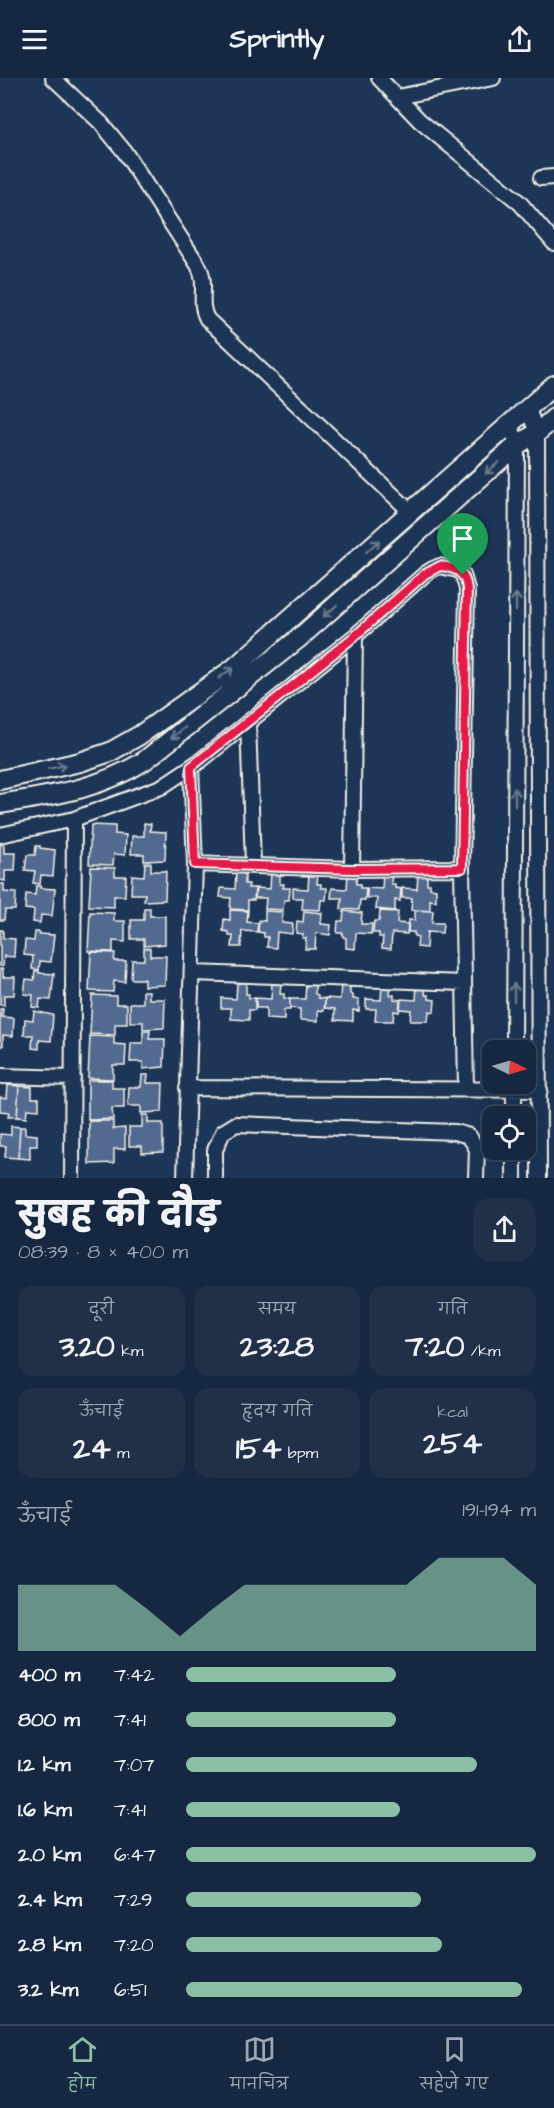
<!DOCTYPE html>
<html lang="hi">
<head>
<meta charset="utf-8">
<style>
  :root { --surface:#162841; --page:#1f3048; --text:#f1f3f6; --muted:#9ea6b1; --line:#35445a; --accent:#8abfa5 }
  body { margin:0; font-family:"Architects Daughter","Playpen Sans Deva",sans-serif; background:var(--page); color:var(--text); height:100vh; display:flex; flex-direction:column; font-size:22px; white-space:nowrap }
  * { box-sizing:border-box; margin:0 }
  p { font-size:20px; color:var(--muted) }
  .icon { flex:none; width:33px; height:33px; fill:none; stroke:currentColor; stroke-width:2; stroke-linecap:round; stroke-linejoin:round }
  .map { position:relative; height:1100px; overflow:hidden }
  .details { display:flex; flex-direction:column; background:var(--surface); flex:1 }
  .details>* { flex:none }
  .needle { width:39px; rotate:95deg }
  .fabs { position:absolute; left:482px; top:962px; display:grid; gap:12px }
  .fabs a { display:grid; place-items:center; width:54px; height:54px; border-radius:12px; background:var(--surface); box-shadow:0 6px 24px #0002,0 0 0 2px var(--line); font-size:30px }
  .pin { position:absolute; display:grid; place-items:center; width:51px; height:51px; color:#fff; margin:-62px -26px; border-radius:50% 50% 50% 0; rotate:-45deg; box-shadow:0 0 6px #0007 }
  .pin .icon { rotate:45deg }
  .round { display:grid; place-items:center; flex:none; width:63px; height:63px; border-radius:18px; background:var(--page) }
  .summary { display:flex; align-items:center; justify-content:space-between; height:102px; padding:0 18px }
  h1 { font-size:33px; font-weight:800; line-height:45px }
  .figures { display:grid; grid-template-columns:repeat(3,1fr); gap:9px; height:102px; padding:6px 18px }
  .figures div { display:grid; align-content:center; border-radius:15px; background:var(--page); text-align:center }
  .figures b { font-size:30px; font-weight:800 }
  .figures small { font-size:16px; font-weight:400 }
  .figures p { font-size:16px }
  .chart { height:168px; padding:12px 18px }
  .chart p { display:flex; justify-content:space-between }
  .chart svg { width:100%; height:108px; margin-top:6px; fill:var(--accent); opacity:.7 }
  ul { padding:0 18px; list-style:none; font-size:20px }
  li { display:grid; grid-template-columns:96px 72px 1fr; align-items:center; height:45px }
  li i { height:15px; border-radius:8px; background:var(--accent) }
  header { display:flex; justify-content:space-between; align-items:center; height:78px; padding:0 18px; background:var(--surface); font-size:27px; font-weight:800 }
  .tabs { display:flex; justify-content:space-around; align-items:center; height:84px; border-top:2px solid var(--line); background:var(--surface); font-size:16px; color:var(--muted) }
  .tabs a { display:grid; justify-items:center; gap:3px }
  .tabs .current { color:var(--accent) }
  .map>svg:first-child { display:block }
</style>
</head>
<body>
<header><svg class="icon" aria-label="menu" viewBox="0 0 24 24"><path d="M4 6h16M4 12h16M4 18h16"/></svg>Sprintly<svg class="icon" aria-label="share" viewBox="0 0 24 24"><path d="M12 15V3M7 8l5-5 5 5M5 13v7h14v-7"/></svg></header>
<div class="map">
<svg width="554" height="1100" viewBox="0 0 554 1100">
  <rect width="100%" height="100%" fill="#1d3557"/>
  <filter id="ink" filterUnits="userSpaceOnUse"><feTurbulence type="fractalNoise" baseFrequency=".0167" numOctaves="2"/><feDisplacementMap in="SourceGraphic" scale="12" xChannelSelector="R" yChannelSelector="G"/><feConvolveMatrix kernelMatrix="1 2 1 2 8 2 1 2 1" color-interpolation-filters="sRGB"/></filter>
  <g filter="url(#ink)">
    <path fill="#526a90" stroke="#f4f1e8" stroke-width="1.5" d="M 144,745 L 151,746 L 150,753 L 166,754 L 165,782 L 144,783 L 144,776 L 131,776 L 132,758 L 144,758 Z
      M 91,747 L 115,748 L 115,756 L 126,757 L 125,777 L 114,776 L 113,787 L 89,786 Z
      M 0,766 L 4,767 L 4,775 L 16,775 L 15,793 L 5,793 L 5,803 L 0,802 Z
      M 36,768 L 40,768 L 40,770 L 55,772 L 53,798 L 41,797 L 40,806 L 33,805 L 35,793 L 25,792 L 27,777 L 35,777 Z
      M 145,785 L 151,785 L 151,793 L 166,793 L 165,822 L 144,823 L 145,816 L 131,816 L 132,797 L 144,798 Z
      M 91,789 L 115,790 L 115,798 L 126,798 L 125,818 L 114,818 L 114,829 L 89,828 Z
      M 236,795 L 245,795 L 245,806 L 249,806 L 248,810 L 255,810 L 254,822 L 248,822 L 248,832 L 230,831 L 231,820 L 220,819 L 221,810 L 235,811 Z
      M 271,795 L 280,795 L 280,806 L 284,806 L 283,810 L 290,810 L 289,822 L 284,822 L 283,832 L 265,831 L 266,820 L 255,820 L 256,810 L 270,811 Z
      M 309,795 L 318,795 L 317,806 L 321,806 L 321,810 L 327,810 L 326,822 L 321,822 L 320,832 L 302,831 L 303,820 L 293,820 L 293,810 L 308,811 Z
      M 348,795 L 357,795 L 356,806 L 360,806 L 360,810 L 366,810 L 365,822 L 360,822 L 359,832 L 341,831 L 342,820 L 331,820 L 332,810 L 347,811 Z
      M 383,795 L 392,796 L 391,806 L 395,806 L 395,810 L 401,811 L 400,823 L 395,822 L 395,833 L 376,831 L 377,820 L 367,820 L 367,810 L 382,811 Z
      M 418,795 L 427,796 L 427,806 L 430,806 L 430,810 L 436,811 L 436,823 L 430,822 L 430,833 L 411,832 L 412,820 L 402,820 L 402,810 L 417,811 Z
      M 0,806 L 4,806 L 4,814 L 16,815 L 15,832 L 5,832 L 4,842 L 0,842 Z
      M 36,808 L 40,808 L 40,810 L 55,811 L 52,838 L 41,837 L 40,845 L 33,844 L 34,832 L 25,831 L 26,816 L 35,817 Z
      M 144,830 L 150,830 L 150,838 L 165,838 L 165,866 L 144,868 L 144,861 L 131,861 L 131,842 L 144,842 Z
      M 230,832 L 248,833 L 247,844 L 258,845 L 257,854 L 242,853 L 241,869 L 232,869 L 233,858 L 229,858 L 229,854 L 223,853 L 224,841 L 230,842 Z
      M 415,832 L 433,833 L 432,845 L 443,845 L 442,855 L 427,854 L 426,870 L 417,869 L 418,859 L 414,858 L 414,854 L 408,854 L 409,842 L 415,842 Z
      M 265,833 L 283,834 L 282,845 L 293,846 L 292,856 L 277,854 L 276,870 L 267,869 L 268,859 L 264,859 L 264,855 L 258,854 L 259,842 L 265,843 Z
      M 304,833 L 322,835 L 321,846 L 331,847 L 330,857 L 316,855 L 315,871 L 305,871 L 306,860 L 302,860 L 303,856 L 296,855 L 297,843 L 303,844 Z
      M 344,833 L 362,835 L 361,846 L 372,846 L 371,856 L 356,855 L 355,871 L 346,870 L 346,860 L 343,859 L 343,855 L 337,855 L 338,843 L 343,843 Z
      M 380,833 L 398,834 L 397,845 L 408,846 L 407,856 L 392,855 L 391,871 L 382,870 L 383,859 L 379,859 L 379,855 L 373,855 L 374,843 L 379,843 Z
      M 90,834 L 114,835 L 114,843 L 125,843 L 125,864 L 113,863 L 113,874 L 88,873 Z
      M 0,852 L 3,852 L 3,860 L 15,861 L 14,879 L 4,878 L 3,888 L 0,888 Z
      M 35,854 L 39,854 L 39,856 L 54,857 L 51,884 L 40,883 L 39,892 L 32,891 L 33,878 L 24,877 L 25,862 L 34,863 Z
      M 144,870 L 150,870 L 150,878 L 166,878 L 165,907 L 144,908 L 144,901 L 131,901 L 132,882 L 144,882 Z
      M 91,874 L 115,875 L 114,883 L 126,883 L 125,904 L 114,903 L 113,914 L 89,913 Z
      M 0,891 L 3,891 L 3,899 L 15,899 L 14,917 L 4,917 L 4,927 L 0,927 Z
      M 35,892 L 39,893 L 39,895 L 54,896 L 51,922 L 40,921 L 39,930 L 32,929 L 33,917 L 24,916 L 26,901 L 34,902 Z
      M 237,905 L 246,905 L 246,916 L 249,916 L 249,920 L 255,920 L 255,932 L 249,932 L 249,942 L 231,941 L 231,930 L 221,930 L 221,920 L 236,921 Z
      M 272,905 L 281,905 L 280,916 L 284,916 L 284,920 L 290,921 L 290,932 L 284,932 L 284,942 L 266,941 L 266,930 L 256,930 L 256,920 L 271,921 Z
      M 306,905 L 315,906 L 315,916 L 318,917 L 318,920 L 325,921 L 324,933 L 318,932 L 318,943 L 300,942 L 300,931 L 290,930 L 290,921 L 305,921 Z
      M 341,905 L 350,906 L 350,916 L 353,917 L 353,921 L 359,921 L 359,933 L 353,932 L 353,943 L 335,942 L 335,931 L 325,930 L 325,920 L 340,921 Z
      M 382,906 L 391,907 L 390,917 L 394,917 L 394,921 L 400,922 L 399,934 L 394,933 L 393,943 L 375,943 L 376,931 L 366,931 L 366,921 L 381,922 Z
      M 417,906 L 426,907 L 425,917 L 429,917 L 429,921 L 435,922 L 434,934 L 429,933 L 428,943 L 410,943 L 411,932 L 400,931 L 401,921 L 416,922 Z
      M 143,913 L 149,913 L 149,921 L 165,921 L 164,950 L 143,951 L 143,944 L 130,944 L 130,925 L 143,925 Z
      M 92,917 L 116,918 L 116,926 L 127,926 L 127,946 L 115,946 L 115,957 L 90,956 Z
      M 0,931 L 3,931 L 2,939 L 14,940 L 13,958 L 3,957 L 3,968 L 0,968 Z
      M 34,933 L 53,937 L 51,963 L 39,962 L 39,971 L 32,970 L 33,957 L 24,957 L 25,941 L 33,942 Z
      M 143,953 L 150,953 L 149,961 L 165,961 L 164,989 L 143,991 L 143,984 L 130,984 L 131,965 L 143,965 Z
      M 90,958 L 114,959 L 114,966 L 126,967 L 125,987 L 113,987 L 113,1001 L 88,1000 Z
      M 142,997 L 148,997 L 147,1005 L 163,1005 L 162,1034 L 141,1035 L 141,1028 L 128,1028 L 129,1009 L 141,1009 Z
      M 88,1002 L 112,1002 L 112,1010 L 124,1010 L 124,1030 L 112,1030 L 113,1041 L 88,1042 Z
      M 8,1007 L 19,1008 L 17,1039 L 8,1039 L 9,1034 L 0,1033 L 0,1019 L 7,1020 Z
      M 19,1008 L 32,1009 L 32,1020 L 39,1020 L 39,1032 L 27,1031 L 26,1040 L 17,1039 Z
      M 142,1037 L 148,1037 L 148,1045 L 163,1045 L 163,1074 L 142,1075 L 142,1068 L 129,1068 L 129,1049 L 142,1049 Z
      M 89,1043 L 113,1043 L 113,1051 L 125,1050 L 125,1071 L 114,1071 L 114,1085 L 89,1086 Z
      M 11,1048 L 20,1049 L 18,1080 L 5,1079 L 6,1068 L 0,1068 L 0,1056 L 11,1057 Z
      M 20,1049 L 25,1049 L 25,1056 L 37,1057 L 37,1068 L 30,1068 L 30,1081 L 18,1080 Z"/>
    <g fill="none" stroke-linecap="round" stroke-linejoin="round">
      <g stroke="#f4f1e8" stroke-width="18">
        <path id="minor" d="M 53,0 L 101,45 L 124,73 L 198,187 C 209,207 197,223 207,241 L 411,434
          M 379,0 L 420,43 L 520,125 L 554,165
          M 397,19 L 493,0
          M 541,100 L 554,99
          M 528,331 L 537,355 L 539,1100
          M 511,347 L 517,367 L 514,972
          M 248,644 L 253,786
          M 0,757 L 74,741 L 161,709 L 200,683 L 355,558 L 425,496 L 433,491 L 440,488 L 458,492 L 463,497 L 467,511 L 462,790 L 466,1011
          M 195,786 L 352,791 L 462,790
          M 352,791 L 355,558
          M 193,895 L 464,905
          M 0,998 L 73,1000
          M 187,1010 L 540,1012
          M 514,1038 L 514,1005
          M 72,1100 L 74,741
          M 185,1100 L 195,786 L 191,689
          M 215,1100 L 215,1072 L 223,1054 L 236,1046 L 455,1054 L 469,1058 L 477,1071 L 476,1100
          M 514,1100 L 514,1071"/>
      </g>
      <g stroke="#f4f1e8" stroke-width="22">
        <path id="tertiary" d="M 0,702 L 80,684 L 110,674 L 140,657 L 234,590 L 554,307
          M 0,726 C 53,717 98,712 144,683 L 298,561 L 517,367 L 537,355 L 554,340"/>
      </g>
      <use href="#minor" stroke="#1d3557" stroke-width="14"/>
      <use href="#tertiary" stroke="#1d3557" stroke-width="18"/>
    </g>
    <defs><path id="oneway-shaft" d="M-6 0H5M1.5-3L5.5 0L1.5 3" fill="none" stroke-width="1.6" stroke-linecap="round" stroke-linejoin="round" transform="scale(1.5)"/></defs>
    <g stroke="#68778a">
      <use href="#oneway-shaft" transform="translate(492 390) rotate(139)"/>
      <use href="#oneway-shaft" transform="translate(373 468) rotate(-41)"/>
      <use href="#oneway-shaft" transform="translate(516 524) rotate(-90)"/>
      <use href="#oneway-shaft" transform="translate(330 533) rotate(139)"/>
      <use href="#oneway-shaft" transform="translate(226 595) rotate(-36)"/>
      <use href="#oneway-shaft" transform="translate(178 655) rotate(142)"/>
      <use href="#oneway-shaft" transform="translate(57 689) rotate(-12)"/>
      <use href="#oneway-shaft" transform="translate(515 719) rotate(-90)"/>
      <use href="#oneway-shaft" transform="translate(514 914) rotate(-90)"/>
    </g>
  </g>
  <g fill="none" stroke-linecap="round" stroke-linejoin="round" filter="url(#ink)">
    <g stroke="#fff" stroke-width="12">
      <path id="route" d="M 440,488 C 457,490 465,494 467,511 L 462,790 L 352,791 L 195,786 L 191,689 L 355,558 L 425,496 Z"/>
    </g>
    <use href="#route" stroke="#e11d48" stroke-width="8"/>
  </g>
</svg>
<div class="fabs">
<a><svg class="needle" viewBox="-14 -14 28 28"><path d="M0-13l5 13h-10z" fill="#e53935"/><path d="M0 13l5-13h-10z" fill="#9ea6b1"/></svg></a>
<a><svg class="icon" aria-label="locate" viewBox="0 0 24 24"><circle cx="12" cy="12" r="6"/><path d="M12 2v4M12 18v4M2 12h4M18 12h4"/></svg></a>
</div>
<div class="pin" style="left:463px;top:497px;background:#1e9e55"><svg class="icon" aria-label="arrive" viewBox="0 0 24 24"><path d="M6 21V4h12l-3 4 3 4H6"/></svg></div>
</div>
<section class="details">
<div class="summary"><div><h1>सुबह की दौड़</h1><p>08:39 · 8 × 400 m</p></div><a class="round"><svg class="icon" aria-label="share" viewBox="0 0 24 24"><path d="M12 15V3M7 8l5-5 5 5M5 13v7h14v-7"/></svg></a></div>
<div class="figures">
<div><p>दूरी</p><b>3.20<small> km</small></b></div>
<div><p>समय</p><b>23:28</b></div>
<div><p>गति</p><b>7:20<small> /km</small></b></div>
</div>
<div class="figures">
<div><p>ऊँचाई</p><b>24<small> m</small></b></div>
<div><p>हृदय गति</p><b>154<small> bpm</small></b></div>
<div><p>kcal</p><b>254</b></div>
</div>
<div class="chart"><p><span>ऊँचाई</span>191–194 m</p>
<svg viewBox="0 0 160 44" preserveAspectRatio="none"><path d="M0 44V17L10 17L20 17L30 17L40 27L50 38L60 27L70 17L80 17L90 17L100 17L110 17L120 17L130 6L140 6L150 6L160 17V44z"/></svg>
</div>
<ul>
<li><b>400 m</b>7:42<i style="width:60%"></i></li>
<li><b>800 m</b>7:41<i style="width:60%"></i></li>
<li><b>1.2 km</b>7:07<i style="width:83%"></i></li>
<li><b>1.6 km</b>7:41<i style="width:61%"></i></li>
<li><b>2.0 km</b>6:47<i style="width:100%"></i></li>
<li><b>2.4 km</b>7:29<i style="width:67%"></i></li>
<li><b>2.8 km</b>7:20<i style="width:73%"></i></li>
<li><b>3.2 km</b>6:51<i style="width:96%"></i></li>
</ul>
</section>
<nav class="tabs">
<a class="current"><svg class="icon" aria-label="home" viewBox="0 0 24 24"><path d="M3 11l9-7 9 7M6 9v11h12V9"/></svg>होम</a>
<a><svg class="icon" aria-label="map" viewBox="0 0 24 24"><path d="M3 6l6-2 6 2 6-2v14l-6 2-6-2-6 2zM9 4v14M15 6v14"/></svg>मानचित्र</a>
<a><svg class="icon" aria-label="saved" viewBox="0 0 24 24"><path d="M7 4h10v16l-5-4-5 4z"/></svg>सहेजे गए</a>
</nav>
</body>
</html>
